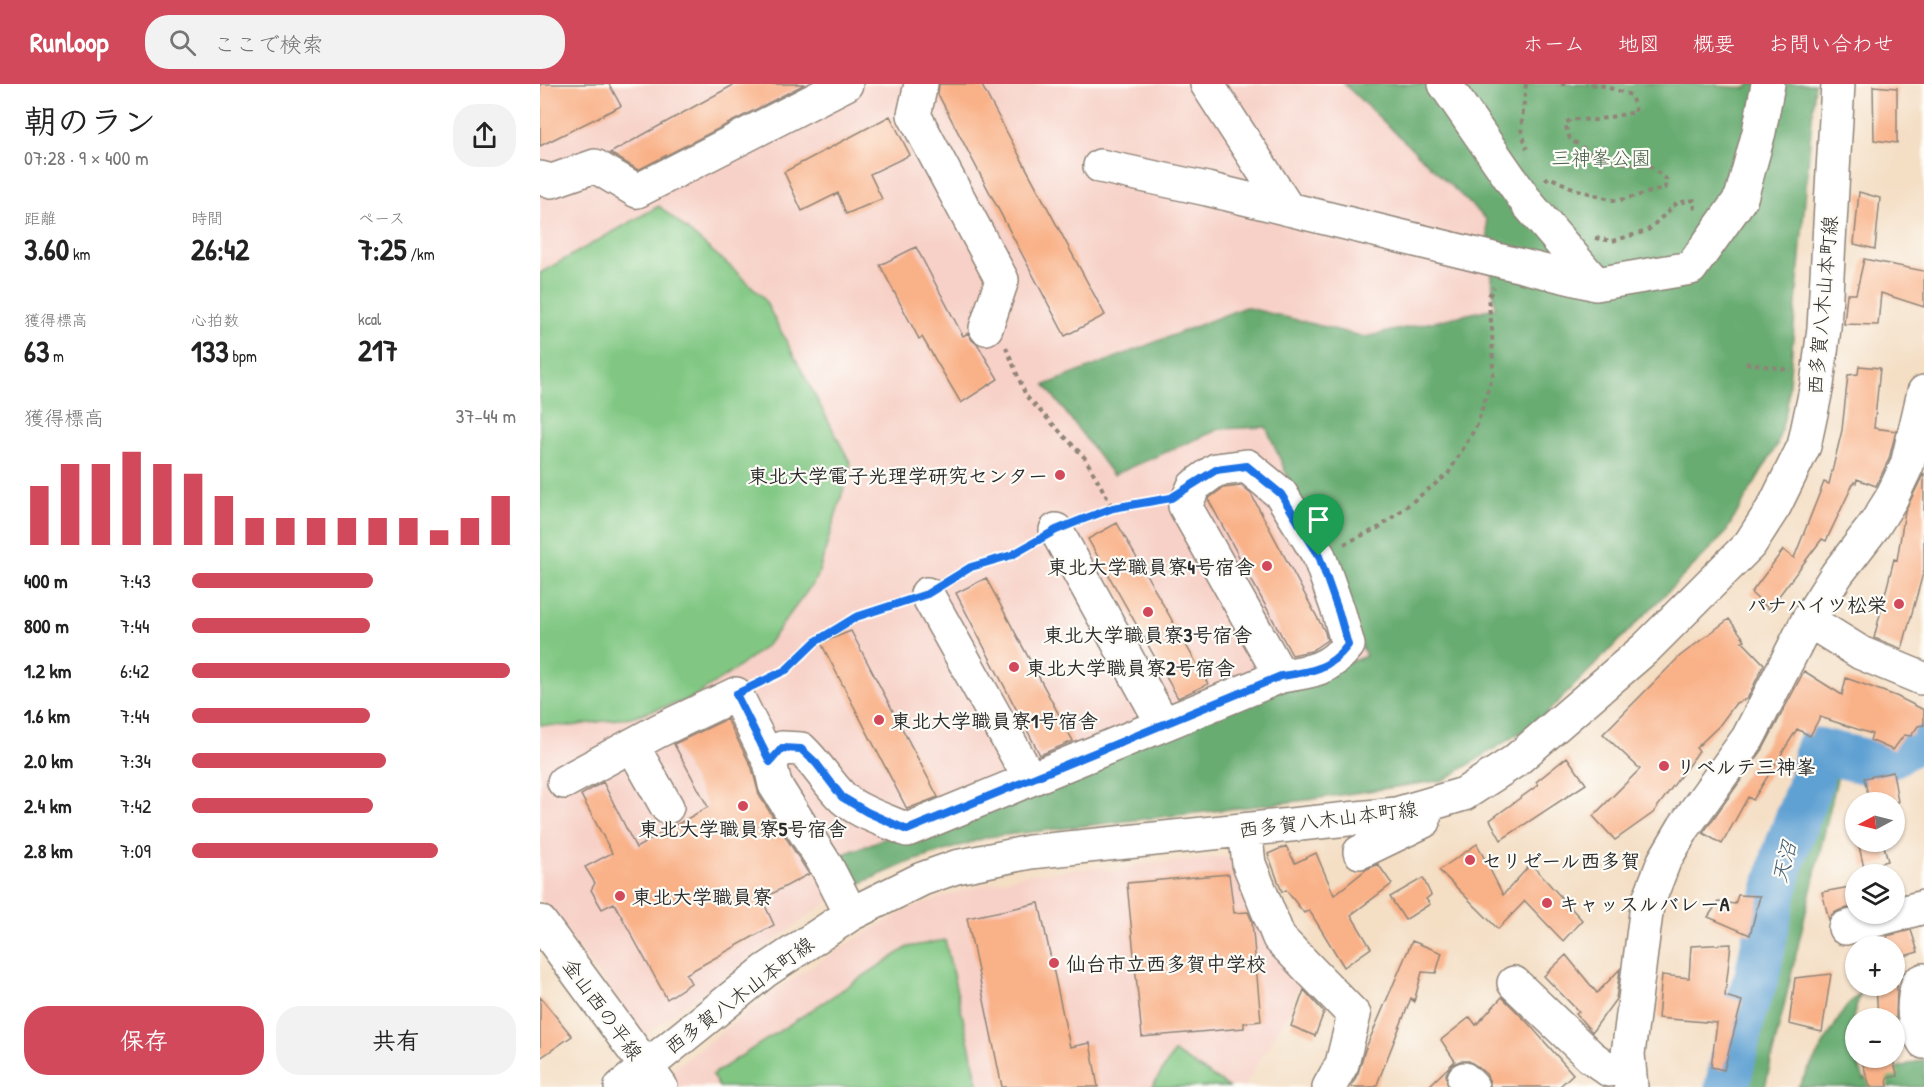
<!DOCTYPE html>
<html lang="ja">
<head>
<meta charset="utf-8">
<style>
  :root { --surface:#fff; --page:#f2f2f2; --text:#222; --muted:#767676; --accent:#d1495b }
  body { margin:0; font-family:"Patrick Hand","Klee One",sans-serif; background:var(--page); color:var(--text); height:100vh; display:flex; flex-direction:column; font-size:22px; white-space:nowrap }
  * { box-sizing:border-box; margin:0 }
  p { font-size:20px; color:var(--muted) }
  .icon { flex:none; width:33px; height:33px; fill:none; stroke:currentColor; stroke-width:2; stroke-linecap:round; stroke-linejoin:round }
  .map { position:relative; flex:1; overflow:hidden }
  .panel { display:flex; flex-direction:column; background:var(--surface); width:540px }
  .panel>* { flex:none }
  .needle { width:39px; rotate:263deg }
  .controls { position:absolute; left:1305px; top:708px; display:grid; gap:12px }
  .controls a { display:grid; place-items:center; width:60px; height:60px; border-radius:50%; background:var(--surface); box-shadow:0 2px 4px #0004; font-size:30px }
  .pin { position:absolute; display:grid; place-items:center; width:51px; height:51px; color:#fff; margin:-62px -26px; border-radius:50% 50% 50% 0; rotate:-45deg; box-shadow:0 0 6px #0007 }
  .pin .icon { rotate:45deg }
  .round { display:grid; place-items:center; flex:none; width:63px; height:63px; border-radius:24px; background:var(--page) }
  .head { display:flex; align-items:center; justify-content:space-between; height:102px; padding:0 24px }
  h1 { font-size:33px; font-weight:700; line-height:45px }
  .figures { display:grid; grid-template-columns:repeat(3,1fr); gap:9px; height:102px; padding:6px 24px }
  .figures div { display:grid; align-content:center }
  .figures b { font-size:30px; font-weight:700 }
  .figures small { font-size:16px; font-weight:400 }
  .figures p { font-size:16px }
  .chart { height:168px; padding:12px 24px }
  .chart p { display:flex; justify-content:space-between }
  .chart svg { width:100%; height:108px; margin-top:6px; stroke:var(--accent); stroke-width:6 }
  .cta { display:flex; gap:12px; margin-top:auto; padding:12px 24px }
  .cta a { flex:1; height:69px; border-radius:24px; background:var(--accent); color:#fff; font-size:24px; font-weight:700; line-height:69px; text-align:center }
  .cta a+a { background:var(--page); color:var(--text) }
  ul { padding:0 24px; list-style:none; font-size:20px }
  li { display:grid; grid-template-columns:96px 72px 1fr; align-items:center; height:45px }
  li i { height:15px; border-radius:8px; background:var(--accent) }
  header { display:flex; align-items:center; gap:36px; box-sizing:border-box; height:84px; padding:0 30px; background:var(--accent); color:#fff }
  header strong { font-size:28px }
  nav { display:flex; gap:33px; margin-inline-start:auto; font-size:21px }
  .search { width:420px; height:54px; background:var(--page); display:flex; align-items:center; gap:15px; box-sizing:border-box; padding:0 21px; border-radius:24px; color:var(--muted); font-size:22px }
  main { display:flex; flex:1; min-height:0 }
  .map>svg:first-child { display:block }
</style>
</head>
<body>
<header>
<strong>Runloop</strong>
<div class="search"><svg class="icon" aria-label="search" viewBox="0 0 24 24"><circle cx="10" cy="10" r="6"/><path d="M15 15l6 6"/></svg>ここで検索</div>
<nav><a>ホーム</a><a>地図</a><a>概要</a><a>お問い合わせ</a></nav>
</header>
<main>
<section class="panel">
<div class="head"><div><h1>朝のラン</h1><p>07:28 · 9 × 400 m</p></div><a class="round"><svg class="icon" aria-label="share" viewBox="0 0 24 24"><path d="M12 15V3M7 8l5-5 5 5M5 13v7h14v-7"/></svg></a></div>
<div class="figures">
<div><p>距離</p><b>3.60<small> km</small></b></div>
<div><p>時間</p><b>26:42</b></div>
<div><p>ペース</p><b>7:25<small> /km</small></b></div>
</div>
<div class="figures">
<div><p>獲得標高</p><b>63<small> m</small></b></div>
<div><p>心拍数</p><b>133<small> bpm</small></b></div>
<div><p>kcal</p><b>217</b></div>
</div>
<div class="chart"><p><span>獲得標高</span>37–44 m</p>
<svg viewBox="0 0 160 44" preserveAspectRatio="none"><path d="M5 44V20M15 44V11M25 44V11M35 44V6M45 44V11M55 44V15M65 44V24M75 44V33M85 44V33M95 44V33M105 44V33M115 44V33M125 44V33M135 44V38M145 44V33M155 44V24"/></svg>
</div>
<ul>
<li><b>400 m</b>7:43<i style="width:56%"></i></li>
<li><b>800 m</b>7:44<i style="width:55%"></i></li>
<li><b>1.2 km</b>6:42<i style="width:98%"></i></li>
<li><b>1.6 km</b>7:44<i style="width:55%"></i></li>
<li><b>2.0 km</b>7:34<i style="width:60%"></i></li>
<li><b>2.4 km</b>7:42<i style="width:56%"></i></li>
<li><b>2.8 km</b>7:09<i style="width:76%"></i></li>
</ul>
<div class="cta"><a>保存</a><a>共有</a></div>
</section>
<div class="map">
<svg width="1384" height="1003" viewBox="0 0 1384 1003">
  <rect width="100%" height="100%" fill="#fdfcf7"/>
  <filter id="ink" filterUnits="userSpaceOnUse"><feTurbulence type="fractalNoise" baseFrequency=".0167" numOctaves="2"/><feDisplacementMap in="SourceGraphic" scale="12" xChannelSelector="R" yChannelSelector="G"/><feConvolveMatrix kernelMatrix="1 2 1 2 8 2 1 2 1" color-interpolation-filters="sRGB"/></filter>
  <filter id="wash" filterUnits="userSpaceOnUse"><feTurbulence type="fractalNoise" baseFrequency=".008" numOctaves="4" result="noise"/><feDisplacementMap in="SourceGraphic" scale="24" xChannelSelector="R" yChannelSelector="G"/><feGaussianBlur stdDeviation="1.35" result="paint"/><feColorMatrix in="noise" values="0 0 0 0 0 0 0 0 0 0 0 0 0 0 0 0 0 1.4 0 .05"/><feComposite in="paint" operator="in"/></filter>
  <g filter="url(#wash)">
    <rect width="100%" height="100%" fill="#f4dec4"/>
    <path fill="#f7d1c7" d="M 0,0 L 867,0 L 976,120 L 1078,548 L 415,756 L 308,803 L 104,951 L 0,814 Z
      M 704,771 L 758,903 L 749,928 L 704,1003 L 128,1003 L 126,991 L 243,901 L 313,857 L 370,824 L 421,807 L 484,791 L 561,783 L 569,787 L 577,787 L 586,785 L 595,781 Z"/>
    <path fill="#81c783" stroke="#567957" stroke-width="1.5" d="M 119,122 L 191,183 L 223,213 L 311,380 L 277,494 L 227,561 L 196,585 L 151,615 L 91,633 L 31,642 L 0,641 L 0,189 Z
      M 405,856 L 439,1003 L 179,1003 L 172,991 L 368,863 Z
      M 634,968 L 689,1003 L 612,1003 Z"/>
    <path fill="#68ac71" stroke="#4a6c4e" stroke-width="1.5" d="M 804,0 L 1177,0 L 1178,2 L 1207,4 L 1209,0 L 1275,0 L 1247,323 L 1237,361 L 1184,451 L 999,637 L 904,696 L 759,717 L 448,753 L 367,779 L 312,803 L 301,771 L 826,572 L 726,343 L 680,345 L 573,391 L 505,301 L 705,223 L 825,253 L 955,224 L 946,135 Z
      M 1281,677 L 1300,682 L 1225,1003 L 1192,1003 Z
      M 1320,910 L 1307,954 L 1324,995 L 1384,975 L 1384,1003 L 1258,1003 L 1307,921 Z"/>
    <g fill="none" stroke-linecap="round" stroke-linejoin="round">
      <path stroke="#60a1d3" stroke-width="45" d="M 1187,1003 L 1204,927 L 1217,892 L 1232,818 L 1244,771 L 1271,697 L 1277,666 L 1336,680 L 1384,652"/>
    </g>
    <g id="blocks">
      <path fill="#f9b187" d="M 0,0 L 69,0 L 81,22 L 0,62 Z
        M 195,0 L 265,0 L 98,86 L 70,69 Z
        M 399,0 L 441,0 L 565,231 L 525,252 L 398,10 Z
        M 1333,2 L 1357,4 L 1357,59 L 1334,56 Z
        M 350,32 L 370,71 L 330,90 L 342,115 L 306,130 L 298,109 L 262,127 L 244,88 Z
        M 1319,108 L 1340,114 L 1335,165 L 1314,160 Z
        M 376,163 L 423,252 L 428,249 L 432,256 L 438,261 L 458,295 L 421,319 L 382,253 L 379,255 L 340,181 Z
        M 1324,175 L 1384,187 L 1384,223 L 1341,209 L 1338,241 L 1304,240 L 1307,210 L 1316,210 Z
        M 1319,282 L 1340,284 L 1334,344 L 1356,347 L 1349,375 L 1336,402 L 1317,395 L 1316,399 L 1314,398 L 1286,457 L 1282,455 L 1229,525 L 1211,509 L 1243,466 L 1254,474 L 1284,398 L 1289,400 L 1302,346 L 1308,291 L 1318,290 Z
        M 1384,389 L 1384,486 L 1362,565 L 1334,554 L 1354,475 L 1357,476 L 1365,427 Z
        M 701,402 L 711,410 L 785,548 L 787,556 L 771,567 L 752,571 L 668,415 L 683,404 Z
        M 577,439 L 668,600 L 638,614 L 548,455 Z
        M 446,494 L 533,657 L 500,671 L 416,509 Z
        M 1189,535 L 1205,556 L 1202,557 L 1224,580 L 1207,615 L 1196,619 L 1179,642 L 1156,664 L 1159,667 L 1113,729 L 1075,756 L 1053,732 L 1100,685 L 1063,650 L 1140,572 Z
        M 311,547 L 398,713 L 367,725 L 281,559 Z
        M 1264,587 L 1302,611 L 1306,594 L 1356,612 L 1384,626 L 1384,641 L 1378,642 L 1371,652 L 1364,651 L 1353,666 L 1330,656 L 1332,650 L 1280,633 L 1270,652 L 1257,645 L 1213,716 L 1208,713 L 1182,760 L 1163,749 L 1223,665 Z
        M 187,635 L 212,684 L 219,711 L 269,790 L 222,815 L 234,841 L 146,890 L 151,899 L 127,915 L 74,819 L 62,825 L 51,806 L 55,799 L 45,783 L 72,769 L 41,711 L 63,698 L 96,764 L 168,723 L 134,660 Z
        M 1027,673 L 1046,700 L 961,756 L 950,736 L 998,701 L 996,698 Z
        M 1353,688 L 1358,718 L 1330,718 L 1324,694 Z
        M 1318,758 L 1343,758 L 1348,777 L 1324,784 Z
        M 937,760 L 963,811 L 991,780 L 1042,836 L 1023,857 L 985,817 L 958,845 L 899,786 Z
        M 746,762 L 755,779 L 776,769 L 794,811 L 827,785 L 838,780 L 852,800 L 811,831 L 831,864 L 804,883 L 769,826 L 764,829 L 746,806 L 742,808 L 728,770 Z
        M 689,790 L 694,829 L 708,828 L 712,837 L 721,937 L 704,939 L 704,944 L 602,953 L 587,799 Z
        M 883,794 L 891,811 L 886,815 L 890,820 L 865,836 L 850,813 Z
        M 1316,802 L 1316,822 L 1300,826 L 1292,830 L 1289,836 L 1282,808 Z
        M 1198,811 L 1220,812 L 1210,851 L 1168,833 L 1178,818 L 1195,820 Z
        M 499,819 L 530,963 L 550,959 L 558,1003 L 462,1003 L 427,834 Z
        M 1371,846 L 1378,868 L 1354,875 L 1354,862 L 1349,862 L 1347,852 Z
        M 872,857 L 902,869 L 896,889 L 882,888 L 874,918 L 871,914 L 836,1003 L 811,1003 L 818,989 L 825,966 Z
        M 1191,860 L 1185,912 L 1202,917 L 1184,986 L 1171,983 L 1177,939 L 1118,934 L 1122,891 L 1149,894 L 1151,862 Z
        M 1026,871 L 1057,909 L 1080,885 L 1076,915 L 1052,948 L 1036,930 L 1039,928 L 1004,892 Z
        M 1291,890 L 1282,948 L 1249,940 L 1255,894 Z
        M 1357,901 L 1356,934 L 1338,934 L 1336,903 Z
        M 764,906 L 784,928 L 775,952 L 751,942 Z
        M 0,913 L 32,952 L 0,974 Z
        M 962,913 L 988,939 L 1033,990 L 1019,1003 L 950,1003 L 950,998 L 946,990 L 937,982 L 929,977 L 920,977 L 911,981 L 906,990 L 908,1003 L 888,1003 L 915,977 L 901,956 L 930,933 L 936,941 Z
        M 1321,974 L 1352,974 L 1358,992 L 1347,994 L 1348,1003 L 1330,1003 Z"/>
    </g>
  </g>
  <g filter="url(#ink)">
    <use href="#blocks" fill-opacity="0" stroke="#908478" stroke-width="1.5"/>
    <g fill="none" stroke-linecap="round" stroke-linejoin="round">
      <g stroke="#908478" stroke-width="36">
        <path id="minor" d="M 381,0 L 374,31 L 462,196 L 446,244
          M 667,0 L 748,125
          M 905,0 L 988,120 L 1056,200 L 1151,184 L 1201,114 L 1219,48 L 1228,0
          M 560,82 L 667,105 L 1056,200
          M 0,94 L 12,97 L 55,82 L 97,107 L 306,0
          M 516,446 L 623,640
          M 387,510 L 490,695
          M 1268,536 L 1321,569 L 1381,594
          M 92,661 L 127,723
          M 24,698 L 118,647 L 196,610 L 230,678
          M 705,746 L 709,780 L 739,854 L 814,931 L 802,980 L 789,1003
          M 820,768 L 884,737 L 884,734
          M 311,830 L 287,783 L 235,701 L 230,678 L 242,664 L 261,665 C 276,679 286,696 300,711 C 314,727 348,737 367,746 L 741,592 L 645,422 L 654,402 L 676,386 L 707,382 L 741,410 L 779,472 L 799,529 L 808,561 C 789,586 770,588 741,592
          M 0,838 L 121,1003
          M 1305,844 L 1384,823
          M 1384,896 L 1378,899 C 1372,920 1372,940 1384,958
          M 974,899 L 1050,972 L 1069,986
          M 924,995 L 932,1003
          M 81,1003 L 225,887 L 311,830 L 382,795 L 416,783 L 490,768 L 856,730 L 924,710 L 975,677 L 1106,564 L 1210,460 L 1235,421 L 1264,362 L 1277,301 L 1284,244 L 1298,0
          M 1091,1003 L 1088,970 L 1107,821 L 1124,777 L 1144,743 L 1208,654 L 1268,536 L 1297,490 L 1334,442 L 1351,415 L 1367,381 L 1384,308"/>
      </g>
      <path stroke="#908478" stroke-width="4" stroke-dasharray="4.5 4.5" stroke-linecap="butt" d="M 986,0 L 981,45 L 987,65
        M 1021,0 L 1029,0
        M 1005,96 L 1009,93 L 1035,105 L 1077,117 L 1125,104 L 1126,95 L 1111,83 L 1059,75 L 1030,55 L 1025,40 L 1031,35 L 1055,36 L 1096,28 L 1091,11 L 1060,1 L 1046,0
        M 1055,154 L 1072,157 L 1107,147 L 1137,119 L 1154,116 L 1155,129
        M 466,263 L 486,312 L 545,374 L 573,424
        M 1206,279 L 1251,286
        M 541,436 L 573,424 L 618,417
        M 804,460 L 840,443 L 908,390 L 937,341 L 953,290 L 952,245 L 948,214 L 954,203
        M 411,495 L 431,482 L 472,471 L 491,460
        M 221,598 L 246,586 L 275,558 L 316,533 L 361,519"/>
      <use href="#minor" stroke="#fff" stroke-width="33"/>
    </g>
  </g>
  <g fill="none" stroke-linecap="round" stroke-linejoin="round" filter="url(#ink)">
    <g stroke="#fff" stroke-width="12">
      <path id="route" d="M 707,382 L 741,410 L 779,472 L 799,529 L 808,561 C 789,586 770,588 741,592 L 367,746 L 327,728 L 302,713 L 276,679 L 261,665 L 242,664 L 230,678 L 196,610 L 246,586 L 275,558 L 316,533 L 387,510 L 431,483 L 472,471 L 516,446 L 541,436 L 573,424 L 631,414 L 676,386 Z"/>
    </g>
    <use href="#route" stroke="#1a73e8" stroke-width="8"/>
  </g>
  <g fill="#d1495b" stroke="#fdfcf7" stroke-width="2">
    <circle cx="520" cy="391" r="6"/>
    <circle cx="727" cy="482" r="6"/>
    <circle cx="1359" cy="520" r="6"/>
    <circle cx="608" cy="528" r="6"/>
    <circle cx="474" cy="583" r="6"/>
    <circle cx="339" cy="636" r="6"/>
    <circle cx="1124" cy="682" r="6"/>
    <circle cx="203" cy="722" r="6"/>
    <circle cx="930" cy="776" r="6"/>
    <circle cx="80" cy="812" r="6"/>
    <circle cx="1007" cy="819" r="6"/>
    <circle cx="514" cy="879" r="6"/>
  </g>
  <g text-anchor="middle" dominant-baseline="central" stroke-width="4.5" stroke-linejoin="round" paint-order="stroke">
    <g font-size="20" fill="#49624a" stroke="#fdfcf7">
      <text x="1061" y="73">三神峯公園</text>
    </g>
    <g font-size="20" fill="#2b2b2b" stroke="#fdfcf7">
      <text transform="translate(1282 221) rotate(-85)">西多賀八木山本町線</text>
      <text transform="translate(788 735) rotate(-7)">西多賀八木山本町線</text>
      <text transform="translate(199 911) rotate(-37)">西多賀八木山本町線</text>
      <text transform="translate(63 925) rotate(54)">金山西の平線</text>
    </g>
    <g font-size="20" font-weight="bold" fill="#2b2b2b" stroke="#fdfcf7" text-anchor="start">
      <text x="508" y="391" text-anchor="end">東北大学電子光理学研究センター</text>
      <text x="715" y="482" text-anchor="end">東北大学職員寮4号宿舎</text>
      <text x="1347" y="520" text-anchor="end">パナハイツ松栄</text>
      <text x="608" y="550" text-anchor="middle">東北大学職員寮3号宿舎</text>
      <text x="486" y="583">東北大学職員寮2号宿舎</text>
      <text x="351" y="636">東北大学職員寮1号宿舎</text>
      <text x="1136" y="682">リベルテ三神峯</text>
      <text x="203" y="744" text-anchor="middle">東北大学職員寮5号宿舎</text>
      <text x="942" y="776">セリゼール西多賀</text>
      <text x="92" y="812">東北大学職員寮</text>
      <text x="1019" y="819">キャッスルバレーA</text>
      <text x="526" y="879">仙台市立西多賀中学校</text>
    </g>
    <g font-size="21" font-style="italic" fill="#405a6e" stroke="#fdfcf7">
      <text transform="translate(1244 778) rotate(-75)">天沼</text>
    </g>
  </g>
</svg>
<div class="controls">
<a><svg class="needle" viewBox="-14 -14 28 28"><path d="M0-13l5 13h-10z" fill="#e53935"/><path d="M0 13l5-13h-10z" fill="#767676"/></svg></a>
<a><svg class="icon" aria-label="layers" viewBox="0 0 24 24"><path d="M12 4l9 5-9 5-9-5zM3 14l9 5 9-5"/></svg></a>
<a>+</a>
<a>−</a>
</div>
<div class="pin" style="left:779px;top:472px;background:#1e9e55"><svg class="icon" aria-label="arrive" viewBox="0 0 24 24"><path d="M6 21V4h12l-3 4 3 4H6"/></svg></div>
</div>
</main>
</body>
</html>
